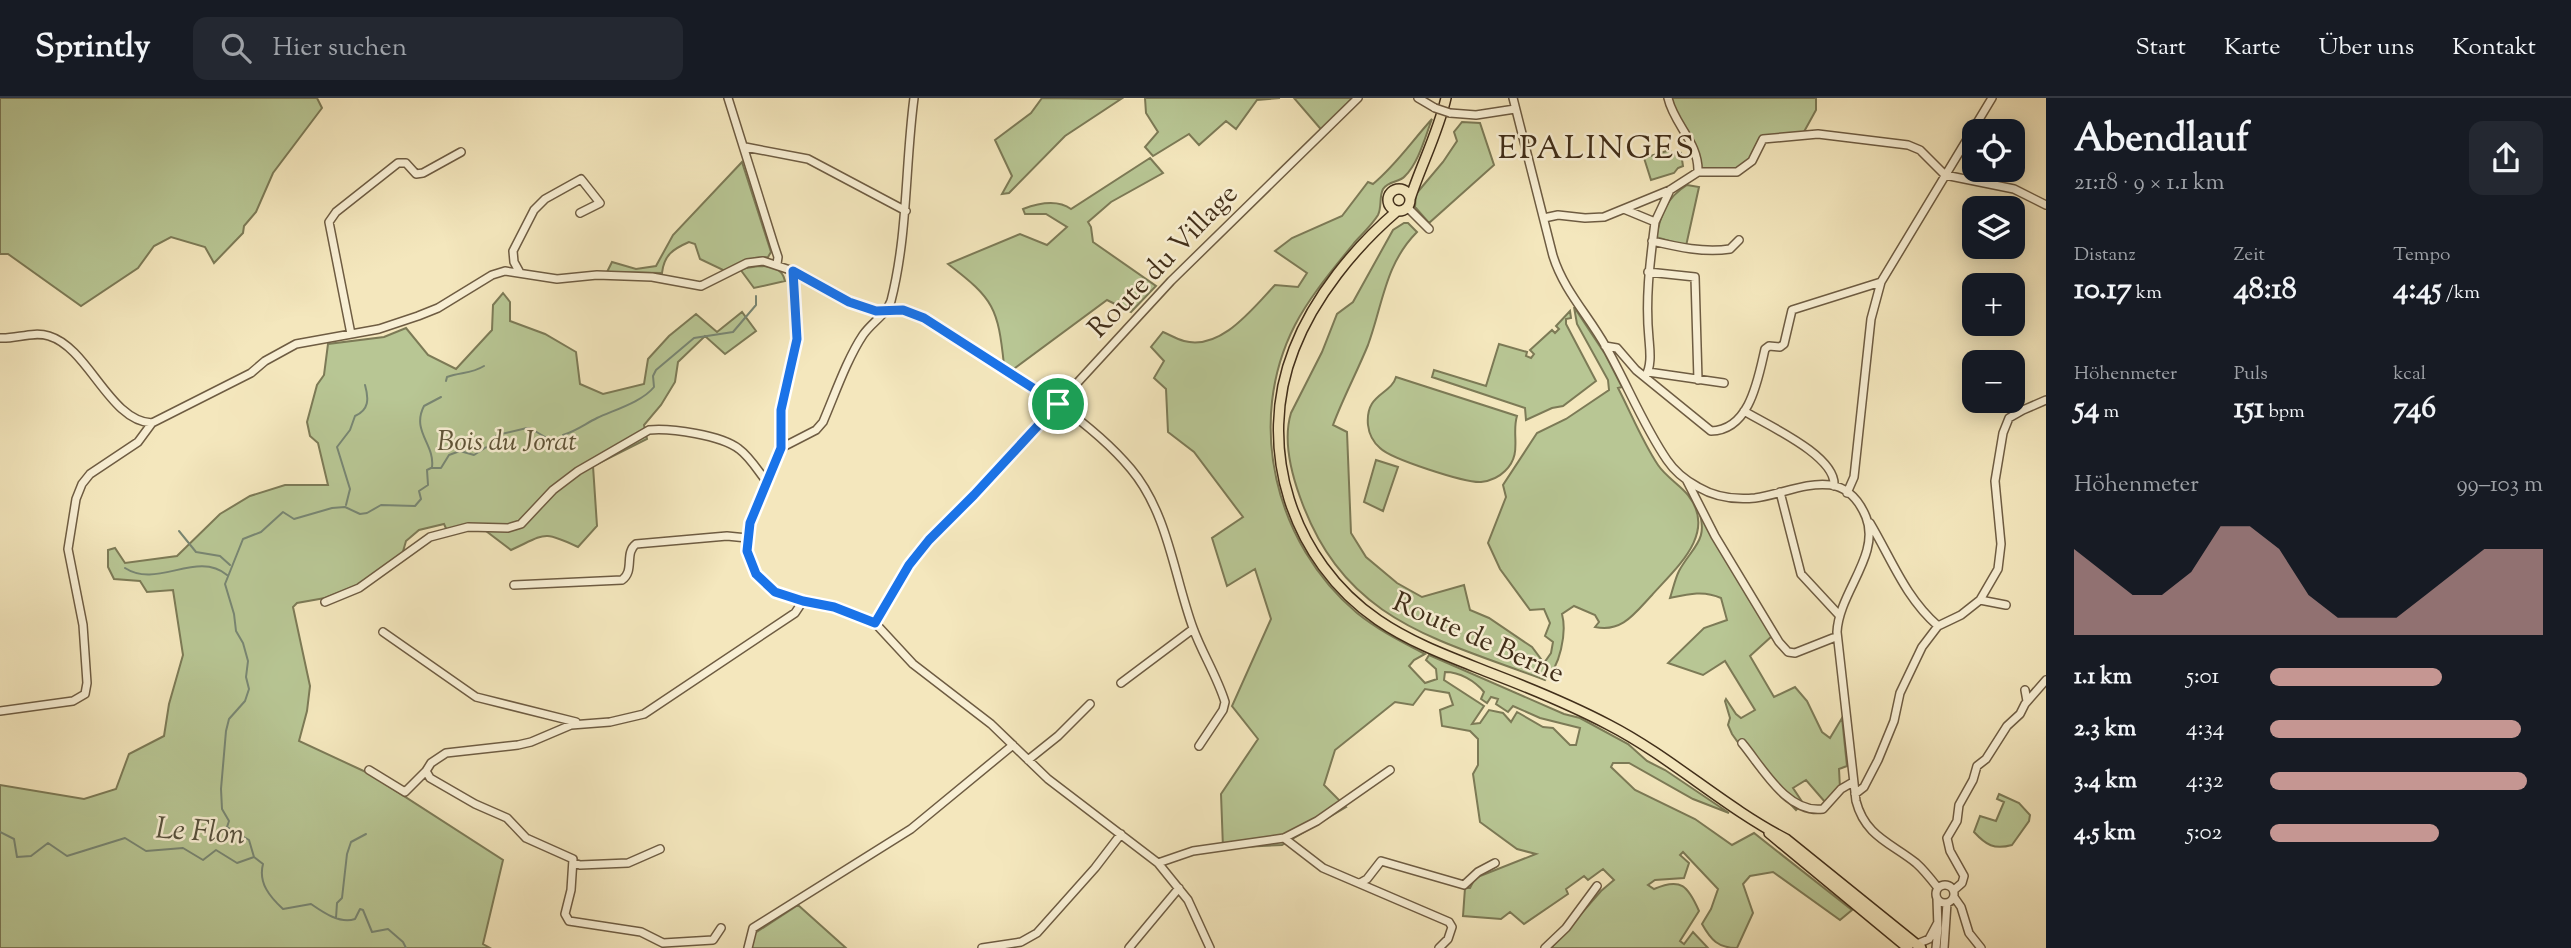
<!DOCTYPE html>
<html lang="de">
<head>
<meta charset="utf-8">
<style>
  :root { --surface:#171b24; --page:#242831; --text:#f1f3f6; --muted:#9ea1a6; --line:#363941; --accent:#c59692 }
  body { margin:0; font-family:"Sorts Mill Goudy",serif; background:var(--page); color:var(--text); height:100vh; display:flex; flex-direction:column; font-size:26px; white-space:nowrap }
  * { box-sizing:border-box; margin:0 }
  p { font-size:23px; color:var(--muted) }
  .icon { flex:none; width:38px; height:38px; fill:none; stroke:currentColor; stroke-width:2; stroke-linecap:round; stroke-linejoin:round }
  .map { position:relative; flex:1; overflow:hidden }
  .sheet { display:flex; flex-direction:column; background:var(--surface); width:525px }
  .sheet>* { flex:none }
  .tools { position:absolute; left:1962px; top:21px; display:grid; gap:14px }
  .tools a { display:grid; place-items:center; width:63px; height:63px; border-radius:14px; background:var(--surface); box-shadow:0 4px 18px #0003; font-size:35px }
  .pin { position:absolute; display:grid; place-items:center; width:60px; height:60px; color:#fff; margin:-30px; border:4px solid #fff; border-radius:50%; box-shadow:0 2px 7px #0007 }
  .round { display:grid; place-items:center; flex:none; width:74px; height:74px; border-radius:14px; background:var(--page) }
  .head { display:flex; align-items:center; justify-content:space-between; height:119px; padding:0 28px }
  h1 { font-size:38px; font-weight:700; line-height:52px }
  .stats { display:grid; grid-template-columns:repeat(3,1fr); gap:10px; height:119px; padding:7px 28px }
  .stats div { display:grid; align-content:center }
  .stats b { font-size:30px; font-weight:700 }
  .stats small { font-size:19px; font-weight:400 }
  .stats p { font-size:19px }
  .chart { height:196px; padding:14px 28px }
  .chart p { display:flex; justify-content:space-between }
  .chart svg { width:100%; height:126px; margin-top:7px; fill:var(--accent); opacity:.7 }
  ul { padding:0 28px; list-style:none; font-size:23px }
  li { display:grid; grid-template-columns:112px 84px 1fr; align-items:center; height:52px }
  li i { height:18px; border-radius:9px; background:var(--accent) }
  header { display:flex; align-items:center; gap:42px; box-sizing:border-box; height:98px; padding:0 35px; background:var(--surface); border-bottom:2px solid var(--line) }
  header strong { font-size:33px }
  nav { display:flex; gap:38px; margin-inline-start:auto; font-size:24px }
  .search { width:490px; height:63px; background:var(--page); display:flex; align-items:center; gap:18px; box-sizing:border-box; padding:0 24px; border-radius:14px; color:var(--muted); font-size:26px }
  main { display:flex; flex:1; min-height:0 }
  .map>svg:first-child { display:block }
</style>
</head>
<body>
<header>
<strong>Sprintly</strong>
<div class="search"><svg class="icon" aria-label="search" viewBox="0 0 24 24"><circle cx="10" cy="10" r="6"/><path d="M15 15l6 6"/></svg>Hier suchen</div>
<nav><a>Start</a><a>Karte</a><a>Über uns</a><a>Kontakt</a></nav>
</header>
<main>
<div class="map">
<svg width="2046" height="850" viewBox="0 0 2046 850">
  <rect width="100%" height="100%" fill="#f4e7bd"/>
  <filter id="stains"><feTurbulence type="fractalNoise" baseFrequency=".00286" numOctaves="4"/><feColorMatrix values="0 0 0 0 .2 0 0 0 0 .09 0 0 0 0 .02 0 0 0 .5 -.17"/></filter>
  <radialGradient id="worn" r=".72"><stop offset=".6" stop-color="#630" stop-opacity="0"/><stop offset="1" stop-color="#630" stop-opacity=".3"/></radialGradient>
  <path fill="#b8c694" stroke="#7c7a56" stroke-width="2" fill-rule="evenodd" d="M 0,0 L 317,0 L 322,10 L 273,75 L 256,114 L 244,128 L 243,135 L 214,165 L 205,149 L 171,139 L 154,148 L 138,170 L 81,208 L 8,156 L 0,156 Z
    M 1042,0 L 1121,1 L 1065,38 L 1009,95 L 1002,96 L 1012,78 L 995,42 L 1031,15 Z
    M 1145,0 L 1280,0 L 1257,2 L 1236,31 L 1226,23 L 1199,47 L 1189,36 L 1153,58 L 1145,49 L 1158,34 L 1146,15 Z
    M 1294,0 L 1352,0 L 1355,7 L 1325,36 Z
    M 1669,0 L 1816,0 L 1816,12 L 1800,41 L 1761,41 C 1744,82 1738,74 1698,74 L 1696,56 Z
    M 1432,21 C 1425,39 1419,64 1405,78 C 1399,85 1389,82 1383,91 C 1379,99 1382,109 1378,117 C 1372,127 1361,137 1354,145 C 1334,170 1310,198 1295,227 C 1245,324 1275,446 1357,515 C 1378,532 1402,544 1425,556 L 1414,562 L 1409,568 L 1425,585 L 1437,581 L 1436,571 L 1426,562 L 1429,557 L 1564,616 L 1580,620 L 1628,646 L 1647,663 L 1665,672 L 1729,715 L 1693,701 L 1629,665 L 1613,665 L 1611,669 L 1635,692 L 1695,721 L 1732,747 L 1754,735 L 1852,812 L 1840,822 L 1773,774 L 1750,778 L 1743,786 L 1753,815 L 1737,850 C 1718,850 1711,842 1702,826 L 1711,811 L 1718,791 L 1683,754 L 1680,757 L 1689,765 L 1684,780 L 1655,782 L 1648,787 L 1654,791 C 1681,779 1688,788 1699,813 L 1680,843 L 1684,846 L 1693,834 L 1708,850 L 1551,850 L 1601,793 L 1614,782 L 1603,771 L 1588,782 L 1584,778 L 1566,791 L 1568,796 L 1524,826 L 1510,814 L 1501,821 L 1463,818 L 1465,790 L 1470,790 L 1475,780 L 1536,756 L 1517,751 L 1480,724 L 1473,676 L 1478,667 L 1478,641 L 1470,633 L 1442,628 L 1440,612 L 1453,607 L 1449,595 L 1425,591 L 1413,607 L 1395,604 L 1335,652 L 1324,687 L 1346,709 L 1282,747 L 1223,750 L 1221,696 L 1258,641 L 1232,608 L 1271,521 L 1255,471 L 1227,488 L 1212,440 L 1243,419 L 1194,354 L 1168,334 L 1166,291 L 1154,280 L 1164,263 L 1151,249 L 1163,234 C 1170,237 1177,241 1184,243 C 1221,253 1253,210 1275,187 L 1298,189 L 1307,175 L 1275,153 L 1292,140 L 1342,118 L 1368,84 L 1373,86 C 1396,67 1412,43 1432,21 ZM 1445,574 C 1460,574 1475,583 1484,594 L 1481,601 L 1487,605 L 1491,599 L 1498,601 L 1496,606 L 1508,614 L 1513,608 L 1540,620 L 1580,630 L 1576,647 L 1570,647 L 1553,630 L 1543,629 L 1517,614 L 1511,624 L 1503,615 L 1489,612 L 1480,625 L 1472,626 L 1484,608 L 1444,582 Z
    M 1462,24 L 1480,25 L 1494,67 L 1429,125 L 1415,109 L 1416,96 L 1443,64 L 1457,43 L 1454,34 Z
    M 1670,52 L 1672,57 L 1681,55 L 1683,68 L 1678,70 L 1674,75 L 1651,82 L 1644,60 Z
    M 1150,60 L 1163,75 L 1111,104 L 1088,124 L 1091,129 L 1093,144 L 1156,188 L 1131,214 L 1107,202 L 1011,273 L 1004,267 C 998,210 994,201 948,166 L 1020,136 L 1047,147 L 1067,129 L 1046,116 L 1025,116 L 1023,111 C 1039,105 1057,101 1071,111 Z
    M 742,64 L 771,154 L 768,159 L 755,160 L 725,173 L 700,161 L 695,146 L 689,144 C 673,151 664,157 662,175 L 607,174 L 612,164 L 636,171 L 656,168 L 673,137 Z
    M 1687,87 L 1699,89 L 1686,148 L 1656,139 C 1661,116 1666,100 1687,87 Z
    M 1404,125 L 1408,125 L 1417,134 C 1385,166 1383,206 1368,247 C 1357,274 1343,300 1333,327 L 1347,334 L 1351,435 L 1366,459 L 1397,485 L 1422,499 L 1464,487 L 1470,512 L 1489,520 L 1532,549 L 1544,565 L 1551,555 L 1553,544 L 1545,538 L 1550,525 L 1544,511 L 1530,512 L 1500,471 L 1488,445 L 1506,399 L 1503,387 L 1537,335 L 1566,321 L 1609,292 L 1608,282 L 1577,226 L 1574,209 L 1605,256 L 1622,289 L 1618,290 C 1631,315 1642,343 1658,367 C 1666,379 1679,386 1688,397 C 1718,435 1676,470 1652,497 C 1635,515 1622,535 1595,529 L 1599,524 L 1595,517 L 1574,508 L 1562,516 C 1567,535 1560,569 1545,582 C 1434,540 1344,523 1300,399 C 1291,374 1283,341 1291,315 L 1322,254 L 1337,216 L 1353,204 L 1393,132 Z
    M 759,168 C 771,168 782,169 785,183 L 754,190 L 740,171 Z
    M 503,195 L 510,204 L 510,223 L 545,236 L 576,254 L 580,286 L 603,296 L 644,286 L 648,261 L 669,238 L 696,216 L 717,234 L 742,214 L 756,233 L 725,256 L 705,238 L 678,264 L 675,284 L 661,307 L 644,327 L 647,341 L 593,368 L 597,428 L 578,449 C 542,432 546,436 511,452 L 482,430 L 448,435 L 444,426 L 419,432 L 406,443 L 402,457 L 358,487 L 325,500 L 297,505 L 293,509 L 310,588 L 307,613 L 299,643 L 368,675 L 503,762 L 483,846 L 490,850 L 0,850 L 0,687 L 84,701 L 116,691 L 129,656 L 164,638 L 169,606 L 183,557 L 173,492 L 147,494 L 140,483 L 114,481 L 108,469 L 108,452 L 115,450 L 125,465 L 177,458 L 220,416 L 250,398 L 285,387 L 328,387 L 318,345 L 310,338 L 307,324 L 317,287 L 324,277 L 328,246 L 384,239 L 406,230 L 428,257 L 456,271 L 492,232 L 493,207 Z
    M 1570,213 L 1571,220 L 1566,221 L 1566,226 L 1596,283 L 1563,308 L 1552,310 L 1526,322 L 1525,310 L 1432,279 L 1434,272 L 1486,288 L 1499,246 L 1527,254 L 1526,258 L 1531,260 L 1534,256 L 1530,252 L 1552,232 L 1555,235 L 1559,231 L 1556,228 Z
    M 1396,279 L 1517,318 C 1511,337 1523,356 1505,373 C 1499,379 1490,383 1481,384 C 1465,385 1391,361 1380,350 C 1373,344 1369,336 1368,327 C 1365,295 1391,297 1396,279 Z
    M 1376,362 L 1398,369 L 1383,413 L 1364,404 Z
    M 1698,411 L 1772,538 L 1750,558 L 1774,599 L 1795,589 L 1807,603 L 1822,634 L 1830,640 L 1842,620 L 1847,668 L 1839,671 L 1840,690 L 1825,704 L 1806,682 L 1793,690 L 1803,705 L 1796,712 L 1754,667 L 1732,636 L 1728,627 L 1730,620 L 1725,603 L 1726,601 L 1736,616 L 1741,620 L 1755,612 L 1725,563 L 1703,577 L 1668,565 L 1704,530 L 1727,522 L 1721,500 C 1704,492 1688,496 1670,500 C 1673,491 1675,481 1679,473 C 1692,449 1710,442 1698,411 Z
    M 1999,696 L 2019,705 L 2030,717 L 2029,723 L 2012,747 C 1994,752 1986,747 1974,734 L 1980,718 L 1996,723 L 2004,704 L 1997,701 Z
    M 798,807 L 846,850 L 752,850 L 752,837 Z"/>
  <g fill="none" stroke-linecap="round" stroke-linejoin="round">
    <path stroke="#788673" stroke-width="2" d="M 446,283 L 447,279 C 461,274 471,276 484,268
      M 563,337 C 576,333 585,326 597,320 C 614,312 642,304 654,289 L 653,278 L 656,272 L 694,240 L 733,234 L 756,207 L 756,198
      M 432,369 C 435,346 411,333 424,308 L 441,299
      M 346,407 L 350,391 L 337,349 L 350,332 L 355,318 C 369,312 369,301 365,287
      M 179,433 L 196,454 L 220,458 L 230,467
      M 125,470 C 157,491 197,452 227,477
      M 0,734 L 14,741 L 17,759 L 31,758 L 48,745 L 67,758 L 125,740 L 146,753 L 183,750 L 203,762 L 216,752 L 237,765 L 254,759 L 263,766 C 258,785 270,799 283,811 L 311,806 C 324,815 340,826 355,821 L 360,811 L 363,812 L 372,834 L 388,831 L 403,844 L 406,850
      M 254,759 L 249,742 L 227,729 L 229,723 L 222,711 L 221,691 L 226,633 L 229,621 L 245,603 L 249,591 L 246,579 L 248,563 L 243,545 L 236,533 L 234,516 L 225,486 L 243,441 L 261,434 L 283,414 L 294,421 L 332,410 L 345,409 L 360,416 L 367,415 L 381,407 L 415,408 L 421,401 L 419,393 L 428,387 L 427,372 L 431,370 L 441,370 L 449,357 L 460,353 L 474,357 L 488,348 L 497,337 L 527,330 L 530,330 L 550,342 L 556,340
      M 336,820 L 337,805 L 342,800 L 347,756 L 351,744 L 366,736"/>
    <g stroke="#6e5c42" stroke-width="10">
      <path id="minor" d="M 728,0 L 774,147 L 778,159 L 777,166
        M 1418,0 L 1435,10
        M 1513,0 L 1553,158 C 1564,193 1589,218 1606,249 C 1627,286 1643,327 1667,362 C 1675,374 1685,382 1698,389 C 1715,399 1735,402 1755,400 C 1794,395 1843,363 1866,419 C 1881,457 1839,494 1837,534 L 1856,703 C 1865,738 1891,745 1916,765 C 1924,772 1931,781 1938,790
        M 1668,0 C 1674,27 1699,44 1698,74
        M 1450,15 L 1476,17 L 1515,11
        M 745,49 L 808,61 L 906,113
        M 1407,109 L 1429,131
        M 1626,112 L 1655,124 C 1650,164 1645,201 1649,241 C 1650,253 1652,268 1645,279
        M 1544,120 L 1558,117 L 1585,120 L 1604,119 L 1670,92 L 1698,74 L 1737,74 L 1752,63 L 1763,41 L 1818,36 L 1908,47 L 1920,52 L 1945,77 L 2014,91 L 2046,107
        M 1655,124 L 1670,92
        M 1652,143 C 1678,149 1704,155 1730,151 L 1739,142
        M 519,173 L 514,164 L 513,153 L 534,112 L 545,101 L 581,81 L 600,105 L 580,115
        M 793,173 L 797,241 L 781,312 L 781,350 L 750,425 L 747,453 L 756,476 L 775,494 L 803,503 L 834,509 L 875,525
        M 1648,174 L 1695,179 L 1698,282
        M 351,236 L 329,124 L 336,114 L 398,65 L 406,65 L 416,76 L 423,75 L 461,54
        M 0,240 C 16,241 33,233 49,238 C 89,250 109,323 152,325 L 251,275 L 265,263 L 296,246 L 379,231 L 418,218 L 438,210 L 492,177 L 505,173 L 557,181 L 597,177 L 652,179 L 701,188 L 747,165 L 763,163 L 793,173 L 849,204 L 875,213 L 903,212 L 924,220 C 990,263 1081,311 1131,371 C 1168,415 1174,478 1193,530 C 1202,555 1217,578 1225,604 L 1223,612 L 1199,648
        M 1605,248 L 1617,250 L 1636,272 L 1711,333 C 1750,332 1758,281 1765,251 L 1769,248 L 1780,249 L 1784,246 L 1792,212 L 1881,184
        M 1648,274 L 1724,285
        M 1744,313 C 1767,327 1837,358 1834,388
        M 781,350 L 816,332 L 823,324 C 835,296 847,261 863,237 C 872,224 886,217 891,203 C 908,136 905,68 914,0
        M 1687,383 L 1715,438 L 1779,544 L 1788,554 L 1795,555 L 1833,540
        M 1780,394 L 1801,476 L 1839,517
        M 1847,395 L 1854,379 L 1871,221 L 1881,184 L 1992,0
        M 1870,425 C 1892,462 1905,499 1938,528
        M 514,487 L 622,482 C 635,473 624,455 636,446 L 727,438 L 747,440
        M 1980,502 L 2006,507
        M 325,504 L 359,490 L 430,439 L 468,429 L 508,430 L 521,426 L 553,392 L 578,373 L 649,332 C 671,330 721,337 739,351 C 750,359 758,373 767,384
        M 875,525 L 909,467 L 929,441 L 974,397 L 1171,183 L 1358,0
        M 875,525 L 913,566 L 991,626 L 1048,681 L 1158,765 L 1188,802 L 1210,850
        M 383,534 L 476,599 L 576,624
        M 1121,585 L 1193,531
        M 2025,592 L 2027,603
        M 0,613 L 73,603 L 85,596 L 87,585 L 83,527 L 68,451 L 76,401 L 82,386 L 90,376 L 138,344 L 152,325
        M 1742,645 C 1762,669 1787,716 1823,711 L 1841,691 L 1853,684
        M 1028,662 L 1058,638 L 1090,606
        M 369,672 L 405,694 L 426,673 L 431,665 L 446,655 L 518,647 L 531,644 L 571,627 L 610,624 L 644,616 L 795,515 L 803,503
        M 426,673 L 430,680 L 475,706 L 507,720 L 526,740 L 573,761 L 571,792 L 565,816 L 569,823 L 641,834 L 663,845 L 713,842 L 721,830
        M 1855,696 L 1864,689 L 1878,662 L 1894,623 L 1900,595 L 1922,549 L 1938,528 L 1961,517 L 1980,502 L 1998,471 L 2001,446 L 1995,383 L 2003,335 L 2009,320 L 2023,312 L 2046,302
        M 1284,740 L 1323,770 L 1449,824 L 1452,829 L 1448,841 L 1439,850
        M 574,765 L 580,767 L 628,765 L 660,751
        M 1158,765 L 1193,753 L 1284,740 L 1317,723 L 1390,672
        M 1360,785 L 1367,781 L 1381,763 L 1464,787 L 1478,774 L 1495,765
        M1936 796a9 9 0 1 1 18 0a9 9 0 1 1-18 0Z
        M 1954,792 L 1962,785 L 1964,778 L 1950,753 L 1947,740 L 1957,723 L 1959,707 L 1973,682 L 1977,668 L 1986,661 L 2007,628 L 2020,616 L 2025,606 L 2046,582
        M 1954,799 L 1961,809 L 1969,835 L 1981,850
        M 1917,846 L 1929,841 L 1937,826
        M 748,850 L 753,830 L 911,731 L 1013,647
        M 982,850 L 1021,844 L 1037,835 L 1095,770 L 1121,736
        M 1129,850 L 1179,790
        M 1545,850 L 1566,830 L 1597,788
        M 1936,850 L 1938,830 L 1937,801
        M 1944,850 L 1947,805"/>
    </g>
    <g stroke="#412e19" stroke-width="12">
      <path id="major" d="M1388 102a11 11 0 1 1 22 0a11 11 0 1 1-22 0Z
        M 1410,101 C 1421,67 1438,35 1446,0
        M 1397,113 C 1355,149 1314,199 1294,251 C 1255,349 1292,463 1378,522 C 1413,546 1453,560 1493,576 C 1532,591 1571,607 1609,627 C 1671,659 1724,709 1786,741 L 1921,850
        M 1769,735 L 1908,850"/>
    </g>
    <use href="#minor" stroke="#f8efd4" stroke-width="7"/>
    <use href="#major" stroke="#f4e7bd" stroke-width="9"/>
    <g stroke="#6e5c42" stroke-width="10" stroke-linecap="butt">
      <path id="minor-bridge" d="M 1435,10 L 1450,15"/>
    </g>
    <use href="#minor-bridge" stroke="#f8efd4" stroke-width="7"/>
  </g>
  <g fill="none" stroke-linecap="round" stroke-linejoin="round">
    <g stroke="#fff" stroke-width="14">
      <path id="route" d="M 793,173 L 849,204 L 876,213 L 903,212 L 924,220 L 1058,306 L 974,397 L 929,442 L 909,467 L 875,525 L 834,509 L 803,503 L 775,494 L 756,476 L 747,453 L 750,425 L 781,350 L 781,312 L 797,241 Z"/>
    </g>
    <use href="#route" stroke="#1a73e8" stroke-width="9"/>
  </g>
  <g text-anchor="middle" dominant-baseline="central" stroke-width="5" stroke-linejoin="round" paint-order="stroke">
    <g font-size="28" fill="#412e19" stroke="#f8efd4">
      <text transform="translate(1164 164) rotate(-46)">Route du Village</text>
      <text transform="translate(1478 541) rotate(24)">Route de Berne</text>
    </g>
    <g font-size="28" font-style="italic" fill="#5f5438" stroke="#f8efd4">
      <text x="507" y="345">Bois du Jorat</text>
    </g>
    <g font-size="30" font-style="italic" fill="#58523e" stroke="#f8efd4">
      <text transform="translate(200 735) rotate(4)">Le Flon</text>
    </g>
    <g font-size="32" letter-spacing="2" fill="#412e19" stroke="#f8efd4">
      <text x="1597" y="52">EPALINGES</text>
    </g>
  </g>
  <rect width="100%" height="100%" filter="url(#stains)"/>
  <rect width="100%" height="100%" fill="url(#worn)"/>
</svg>
<div class="tools">
<a><svg class="icon" aria-label="locate" viewBox="0 0 24 24"><circle cx="12" cy="12" r="6"/><path d="M12 2v4M12 18v4M2 12h4M18 12h4"/></svg></a>
<a><svg class="icon" aria-label="layers" viewBox="0 0 24 24"><path d="M12 4l9 5-9 5-9-5zM3 14l9 5 9-5"/></svg></a>
<a>+</a>
<a>−</a>
</div>
<div class="pin" style="left:1058px;top:306px;background:#1e9e55"><svg class="icon" aria-label="arrive" viewBox="0 0 24 24"><path d="M6 21V4h12l-3 4 3 4H6"/></svg></div>
</div>
<section class="sheet">
<div class="head"><div><h1>Abendlauf</h1><p>21:18 · 9 × 1.1 km</p></div><a class="round"><svg class="icon" aria-label="share" viewBox="0 0 24 24"><path d="M12 15V3M7 8l5-5 5 5M5 13v7h14v-7"/></svg></a></div>
<div class="stats">
<div><p>Distanz</p><b>10.17<small> km</small></b></div>
<div><p>Zeit</p><b>48:18</b></div>
<div><p>Tempo</p><b>4:45<small> /km</small></b></div>
</div>
<div class="stats">
<div><p>Höhenmeter</p><b>54<small> m</small></b></div>
<div><p>Puls</p><b>151<small> bpm</small></b></div>
<div><p>kcal</p><b>746</b></div>
</div>
<div class="chart"><p><span>Höhenmeter</span>99–103 m</p>
<svg viewBox="0 0 160 44" preserveAspectRatio="none"><path d="M0 44V14L10 22L20 30L30 30L40 22L50 6L60 6L70 14L80 30L90 38L100 38L110 38L120 30L130 22L140 14L150 14L160 14V44z"/></svg>
</div>
<ul>
<li><b>1.1 km</b>5:01<i style="width:63%"></i></li>
<li><b>2.3 km</b>4:34<i style="width:92%"></i></li>
<li><b>3.4 km</b>4:32<i style="width:94%"></i></li>
<li><b>4.5 km</b>5:02<i style="width:62%"></i></li>
</ul>
</section>
</main>
</body>
</html>
